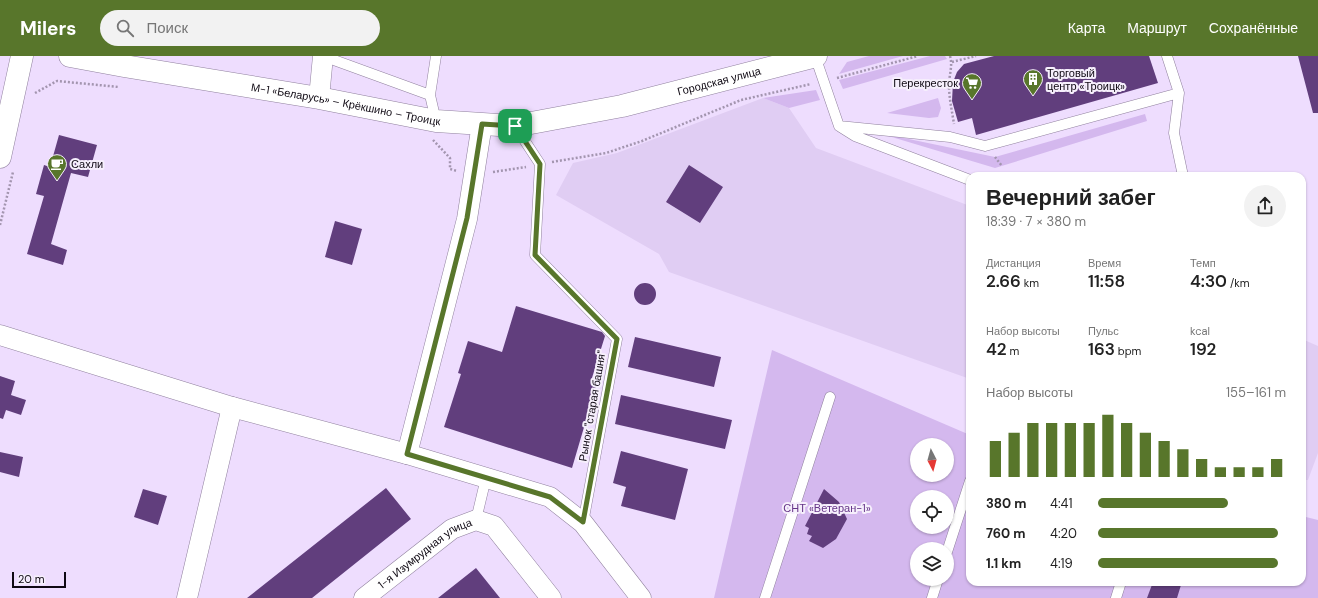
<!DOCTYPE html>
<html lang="ru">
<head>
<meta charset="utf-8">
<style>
  :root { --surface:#fff; --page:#f2f2f2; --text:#222; --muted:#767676; --accent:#58762b }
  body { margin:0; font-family:"DM Sans",sans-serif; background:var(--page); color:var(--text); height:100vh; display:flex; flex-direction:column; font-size:15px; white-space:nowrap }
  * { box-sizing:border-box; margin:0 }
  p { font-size:13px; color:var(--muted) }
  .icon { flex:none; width:22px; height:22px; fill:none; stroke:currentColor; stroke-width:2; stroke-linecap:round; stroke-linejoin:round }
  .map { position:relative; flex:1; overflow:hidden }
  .drawer { position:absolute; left:966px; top:116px; width:340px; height:414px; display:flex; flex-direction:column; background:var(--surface); border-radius:12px; box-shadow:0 1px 3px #0004 }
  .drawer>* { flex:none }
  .needle { width:26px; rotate:174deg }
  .buttons { position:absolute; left:910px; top:382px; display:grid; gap:8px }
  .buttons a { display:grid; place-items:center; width:44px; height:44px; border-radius:50%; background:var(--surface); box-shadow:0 1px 3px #0004; font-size:20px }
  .scale { position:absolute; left:12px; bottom:10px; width:54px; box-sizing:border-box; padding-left:4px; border:2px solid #0f0913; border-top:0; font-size:11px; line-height:14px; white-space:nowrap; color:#0f0913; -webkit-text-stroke:3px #f6effc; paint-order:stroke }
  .pin { position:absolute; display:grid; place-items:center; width:34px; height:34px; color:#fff; margin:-17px; border-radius:8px; box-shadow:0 2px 6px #0006 }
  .round { display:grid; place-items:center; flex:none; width:42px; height:42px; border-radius:21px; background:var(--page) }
  .headline { display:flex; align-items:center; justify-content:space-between; height:68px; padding:0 20px }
  h1 { font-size:22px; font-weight:600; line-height:30px }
  .figures { display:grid; grid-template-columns:repeat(3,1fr); gap:6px; height:68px; padding:4px 20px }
  .figures div { display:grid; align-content:center }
  .figures b { font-size:17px; font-weight:600 }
  .figures small { font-size:11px; font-weight:400 }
  .figures p { font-size:11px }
  .chart { height:112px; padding:8px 20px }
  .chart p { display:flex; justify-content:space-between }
  .chart svg { width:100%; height:72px; margin-top:4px; stroke:var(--accent); stroke-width:6 }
  ul { padding:0 20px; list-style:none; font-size:13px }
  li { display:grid; grid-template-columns:64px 48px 1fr; align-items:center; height:30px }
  li i { height:10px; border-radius:5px; background:var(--accent) }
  header { display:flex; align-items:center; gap:24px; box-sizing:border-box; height:56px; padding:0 20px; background:var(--accent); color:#fff }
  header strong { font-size:19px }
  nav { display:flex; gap:22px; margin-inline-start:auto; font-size:14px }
  .search { width:280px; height:36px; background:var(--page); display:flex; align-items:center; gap:10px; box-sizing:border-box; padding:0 14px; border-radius:22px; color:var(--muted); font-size:15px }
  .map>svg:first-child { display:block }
</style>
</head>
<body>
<header>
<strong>Milers</strong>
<div class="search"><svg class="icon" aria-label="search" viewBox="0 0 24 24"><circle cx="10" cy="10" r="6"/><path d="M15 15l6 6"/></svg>Поиск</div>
<nav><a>Карта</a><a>Маршрут</a><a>Сохранённые</a></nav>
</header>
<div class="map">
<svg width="1318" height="542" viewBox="0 0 1318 542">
  <rect width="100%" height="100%" fill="#eeddfe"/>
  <path fill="#e0cdf3" d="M 763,42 L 789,52 L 816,92 L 970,150 L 970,323 L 669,216 L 659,198 L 556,139 L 573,107 L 617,97 Z
    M 1302,283 L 1318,290 L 1318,397 L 1308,424 L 1302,424 Z"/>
  <path fill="#d4b8ee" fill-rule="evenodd" d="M 869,0 L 903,0 L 839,18 L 847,6 Z
    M 930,0 L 945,0 L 947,3 L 843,33 L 839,24 Z
    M 816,34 L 820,44 L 789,52 L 763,42 Z
    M 938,42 L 941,52 L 938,61 L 929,62 L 887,57 Z
    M 1145,58 L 1147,65 L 995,112 L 875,76 L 995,101 Z
    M 772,294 L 970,379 L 970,526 L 1302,526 L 1302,460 L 1318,464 L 1318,542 L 714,542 ZM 917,389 L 947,389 L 947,419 L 917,419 ZM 917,441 L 947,441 L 947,471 L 917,471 ZM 917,493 L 947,493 L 947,523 L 917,523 Z"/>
  <path fill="#613e7d" d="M 994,0 L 1149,0 L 1158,27 L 976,79 L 972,62 L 958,66 L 952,45 L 953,26 L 957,16 L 964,8 Z
    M 1298,0 L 1318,0 L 1318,57 L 1313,57 Z
    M 59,79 L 97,89 L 88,121 L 71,117 L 51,188 L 67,194 L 63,209 L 27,198 L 44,140 L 36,138 L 44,109 L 50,111 Z
    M 689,109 L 723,131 L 700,167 L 666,146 Z
    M 335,165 L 362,173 L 352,209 L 325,201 Z
    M634 238a11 11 0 1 1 22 0a11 11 0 1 1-22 0Z
    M 516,250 L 602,276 L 605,280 L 591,325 L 597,327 L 572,412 L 444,371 L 461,318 L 458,317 L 468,285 L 502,296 Z
    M 635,281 L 721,301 L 714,331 L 628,311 Z
    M 0,320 L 15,325 L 11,339 L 26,344 L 21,359 L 6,354 L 3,363 L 0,362 Z
    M 621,339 L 732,364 L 725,393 L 615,368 Z
    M 621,395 L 688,413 L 675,464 L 621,450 L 626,431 L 613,427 Z
    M 0,396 L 23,401 L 19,421 L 0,416 Z
    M 386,432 L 411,463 L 312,542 L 247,542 Z
    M 143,433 L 167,440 L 158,469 L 134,461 Z
    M 824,433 L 839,446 L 847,463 L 836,483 L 823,492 L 809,485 L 812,480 L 807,478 L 809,472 L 805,470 Z
    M 476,512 L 500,542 L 438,542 Z
    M 1153,526 L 1173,526 L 1181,529 L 1177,542 L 1147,542 Z"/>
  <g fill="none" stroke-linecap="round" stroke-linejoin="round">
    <g stroke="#90819e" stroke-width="11">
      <path id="lane" d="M 323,0 L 430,39
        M 436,0 L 430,39 L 436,65
        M 815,0 L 839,70 L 855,80 L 970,124
        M 1167,0 L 1179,37 L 1174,77 L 1183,120
        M 515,70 L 540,108 L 535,199 L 617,283 L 583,467
        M 839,70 L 950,81 L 985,90 L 1179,37
        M 476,464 L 486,422
        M 947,496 L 970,425
        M 765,542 L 830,341
        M 932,542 L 938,523
        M 1116,542 L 1121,526"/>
    </g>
    <g stroke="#90819e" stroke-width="21">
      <g id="street">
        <path d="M 319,42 L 323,0"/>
        <path d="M 0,279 L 232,351 L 407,398 L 550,441 L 583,467 L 641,542"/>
        <path d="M 407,398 L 467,163 L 482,68"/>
        <path d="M 187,542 L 232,351"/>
        <path id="s1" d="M 364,542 L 452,473 L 476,464 L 494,470 L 551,542"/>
      </g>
    </g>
    <g stroke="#90819e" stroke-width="23">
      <g id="secondary">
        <path id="s2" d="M 70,0 L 124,10 L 319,42 L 436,65 L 515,70 L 622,50 L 816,0"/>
        <path d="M 0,101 L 22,0"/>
      </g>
    </g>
    <path stroke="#a395af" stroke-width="2.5" stroke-dasharray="2 2" stroke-linecap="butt" d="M 950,0 C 953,10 949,19 949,29 C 949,42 952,55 954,68
      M 952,6 L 976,0
      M 837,22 L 918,0
      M 35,37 L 57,25 L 119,31
      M 433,84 L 450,102 L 450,113 L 457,115
      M 995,101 L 1002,110
      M 552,106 L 606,97 L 642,85 L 741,44 L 811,28
      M 493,116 L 526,111
      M 0,169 L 13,116"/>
    <use href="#lane" stroke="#fff" stroke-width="10"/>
    <use href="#street" stroke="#fff" stroke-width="20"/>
    <use href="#secondary" stroke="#fff" stroke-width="22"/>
  </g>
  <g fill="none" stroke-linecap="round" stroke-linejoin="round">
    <g stroke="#fff" stroke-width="8">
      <path id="route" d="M 482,68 L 515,70 L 540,108 L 535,199 L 617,283 L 583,466 L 550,441 L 407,398 L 467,162 Z"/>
    </g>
    <use href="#route" stroke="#58762b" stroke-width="5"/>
  </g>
  <defs>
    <g id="building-pin" transform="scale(1)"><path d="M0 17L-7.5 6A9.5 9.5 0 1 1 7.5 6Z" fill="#58762b" stroke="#f6effc"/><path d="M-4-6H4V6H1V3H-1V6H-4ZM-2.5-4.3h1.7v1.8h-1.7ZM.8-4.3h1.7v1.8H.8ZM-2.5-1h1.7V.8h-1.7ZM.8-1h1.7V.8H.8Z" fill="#fff"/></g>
    <g id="supermarket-pin" transform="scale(1)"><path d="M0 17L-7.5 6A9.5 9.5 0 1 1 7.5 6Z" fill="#58762b" stroke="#f6effc"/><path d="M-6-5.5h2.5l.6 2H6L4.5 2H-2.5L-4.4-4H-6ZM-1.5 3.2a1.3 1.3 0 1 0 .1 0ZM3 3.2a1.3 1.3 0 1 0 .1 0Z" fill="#fff"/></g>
    <g id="cafe-pin" transform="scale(1)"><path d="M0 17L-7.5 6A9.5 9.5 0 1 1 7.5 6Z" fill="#58762b" stroke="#f6effc"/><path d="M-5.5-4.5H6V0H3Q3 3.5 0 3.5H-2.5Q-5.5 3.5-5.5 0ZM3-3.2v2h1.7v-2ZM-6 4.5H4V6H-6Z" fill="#fff"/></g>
  </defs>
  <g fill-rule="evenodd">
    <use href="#building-pin" x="1033" y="23"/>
    <use href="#supermarket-pin" x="972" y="27"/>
    <use href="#cafe-pin" x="57" y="108"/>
  </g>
  <g text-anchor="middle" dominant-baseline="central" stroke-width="4" stroke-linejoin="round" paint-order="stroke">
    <g font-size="11" fill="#0f0913" stroke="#f6effc" text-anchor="start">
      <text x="1047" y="17">Торговый<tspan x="1047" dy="13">центр «Троицк»</tspan></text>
      <text x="958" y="27" text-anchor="end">Перекресток</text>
      <text x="71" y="108">Сахли</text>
    </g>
    <g font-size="11" fill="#0f0913" stroke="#f6effc">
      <text stroke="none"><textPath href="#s2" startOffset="660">Городская улица</textPath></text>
      <text stroke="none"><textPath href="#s2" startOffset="280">М-1 «Беларусь» – Крёкшино – Троицк</textPath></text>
      <text transform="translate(592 350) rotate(-80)">Рынок "старая башня"</text>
      <text stroke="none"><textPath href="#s1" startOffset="76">1-я Изумрудная улица</textPath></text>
    </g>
    <g font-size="11" fill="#653588" stroke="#f6effc">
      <text x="827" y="452">СНТ «Ветеран-1»</text>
    </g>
  </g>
</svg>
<div class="buttons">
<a><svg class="needle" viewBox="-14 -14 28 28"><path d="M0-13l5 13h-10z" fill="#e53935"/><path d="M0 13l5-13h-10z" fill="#767676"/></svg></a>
<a><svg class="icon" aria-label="locate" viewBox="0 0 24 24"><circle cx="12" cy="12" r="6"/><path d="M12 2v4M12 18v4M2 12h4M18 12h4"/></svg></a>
<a><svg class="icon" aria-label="layers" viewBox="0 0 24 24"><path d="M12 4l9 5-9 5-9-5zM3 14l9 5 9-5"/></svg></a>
</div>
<div class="scale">20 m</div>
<div class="pin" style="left:515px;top:70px;background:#1e9e55"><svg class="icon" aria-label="arrive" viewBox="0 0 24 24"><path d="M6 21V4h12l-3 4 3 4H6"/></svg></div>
<section class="drawer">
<div class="headline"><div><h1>Вечерний забег</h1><p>18:39 · 7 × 380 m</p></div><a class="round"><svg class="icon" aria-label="share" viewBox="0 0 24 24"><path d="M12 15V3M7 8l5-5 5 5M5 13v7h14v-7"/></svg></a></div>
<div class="figures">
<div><p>Дистанция</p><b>2.66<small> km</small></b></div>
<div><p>Время</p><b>11:58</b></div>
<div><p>Темп</p><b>4:30<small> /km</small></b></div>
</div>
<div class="figures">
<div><p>Набор высоты</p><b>42<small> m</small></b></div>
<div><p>Пульс</p><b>163<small> bpm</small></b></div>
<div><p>kcal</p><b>192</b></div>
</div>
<div class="chart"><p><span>Набор высоты</span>155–161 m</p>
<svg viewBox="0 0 160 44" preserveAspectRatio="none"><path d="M5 44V22M15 44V17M25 44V11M35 44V11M45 44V11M55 44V11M65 44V6M75 44V11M85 44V17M95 44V22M105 44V27M115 44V33M125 44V38M135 44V38M145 44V38M155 44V33"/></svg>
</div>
<ul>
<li><b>380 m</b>4:41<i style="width:69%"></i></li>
<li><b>760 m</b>4:20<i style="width:96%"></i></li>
<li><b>1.1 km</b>4:19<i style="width:96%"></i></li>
</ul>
</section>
</div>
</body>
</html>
